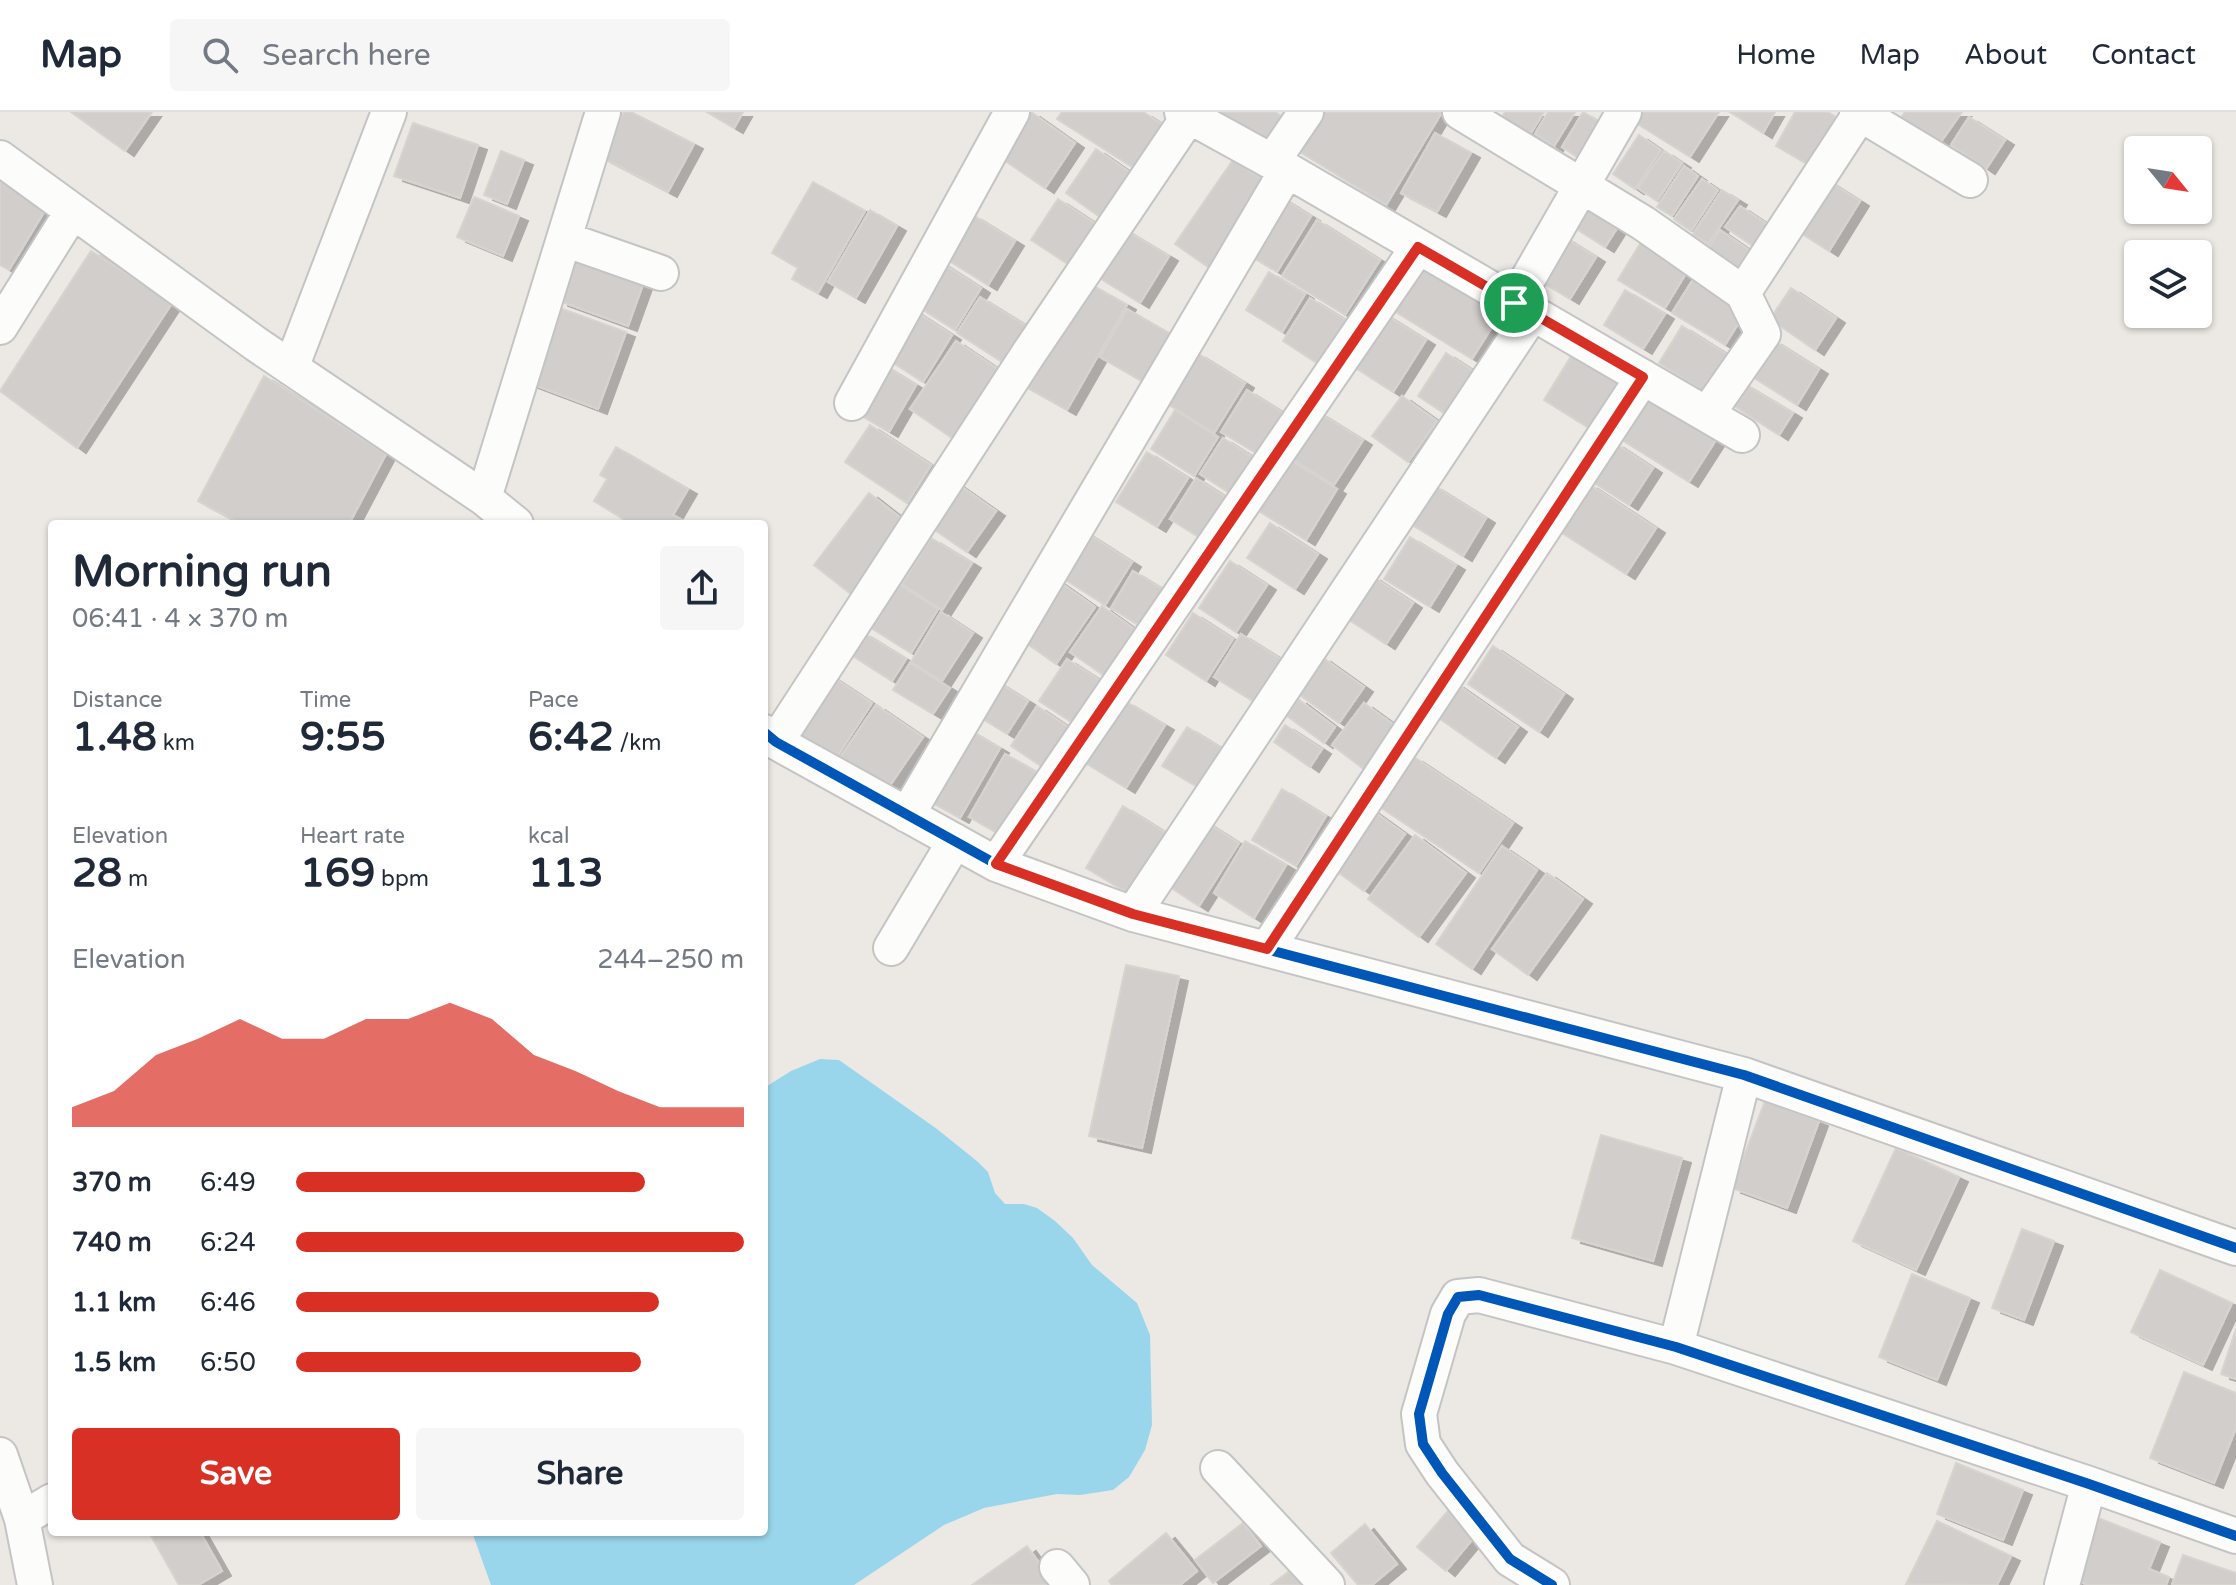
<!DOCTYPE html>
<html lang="en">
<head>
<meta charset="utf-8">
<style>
  :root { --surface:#fff; --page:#f6f6f7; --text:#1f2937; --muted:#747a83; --line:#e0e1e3; --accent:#d93025 }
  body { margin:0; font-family:"Varela Round",sans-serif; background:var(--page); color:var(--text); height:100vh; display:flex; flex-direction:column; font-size:30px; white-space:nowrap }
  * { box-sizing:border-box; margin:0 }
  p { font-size:26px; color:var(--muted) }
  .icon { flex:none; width:44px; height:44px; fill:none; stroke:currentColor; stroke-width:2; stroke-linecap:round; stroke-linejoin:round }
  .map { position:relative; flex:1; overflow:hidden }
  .side { position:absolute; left:48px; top:408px; width:720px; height:1016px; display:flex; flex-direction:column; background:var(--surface); border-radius:8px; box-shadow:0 2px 6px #0004 }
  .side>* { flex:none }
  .needle { width:52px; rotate:120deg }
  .tools { position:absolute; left:2124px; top:24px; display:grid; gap:16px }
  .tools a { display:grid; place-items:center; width:88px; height:88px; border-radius:8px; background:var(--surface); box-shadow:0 2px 6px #0004; font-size:40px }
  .pin { position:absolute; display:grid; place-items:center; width:68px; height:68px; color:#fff; margin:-34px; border:4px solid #fff; border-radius:50%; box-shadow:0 2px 8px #0007 }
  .round { display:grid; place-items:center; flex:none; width:84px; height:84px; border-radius:8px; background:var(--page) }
  .head { display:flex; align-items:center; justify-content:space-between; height:136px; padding:0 24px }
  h1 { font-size:44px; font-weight:700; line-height:60px }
  .figures { display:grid; grid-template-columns:repeat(3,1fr); gap:12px; height:136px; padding:8px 24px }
  .figures div { display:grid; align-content:center }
  .figures b { font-size:40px; font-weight:700 }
  .figures small { font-size:22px; font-weight:400 }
  .figures p { font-size:22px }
  .chart { height:224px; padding:16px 24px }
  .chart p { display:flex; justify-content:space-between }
  .chart svg { width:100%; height:144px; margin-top:8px; fill:var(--accent); opacity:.7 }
  .button { display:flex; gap:16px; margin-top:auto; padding:16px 24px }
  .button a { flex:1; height:92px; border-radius:8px; background:var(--accent); color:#fff; font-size:32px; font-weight:700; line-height:92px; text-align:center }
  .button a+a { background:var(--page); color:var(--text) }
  ul { padding:0 24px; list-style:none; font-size:26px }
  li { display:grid; grid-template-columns:128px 96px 1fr; align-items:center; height:60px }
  li i { height:20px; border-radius:10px; background:var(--accent) }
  header { display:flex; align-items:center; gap:48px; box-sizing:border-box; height:112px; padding:0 40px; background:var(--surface); border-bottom:2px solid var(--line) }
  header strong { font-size:38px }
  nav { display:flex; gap:44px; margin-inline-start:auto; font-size:28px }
  .search { width:560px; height:72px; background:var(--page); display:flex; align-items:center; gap:20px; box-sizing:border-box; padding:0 28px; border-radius:8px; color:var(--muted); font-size:30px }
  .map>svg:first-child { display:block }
</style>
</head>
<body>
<header>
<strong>Map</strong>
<div class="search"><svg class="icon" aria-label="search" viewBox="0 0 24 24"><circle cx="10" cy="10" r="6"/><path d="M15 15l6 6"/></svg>Search here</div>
<nav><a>Home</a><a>Map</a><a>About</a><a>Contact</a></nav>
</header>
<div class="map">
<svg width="2236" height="1473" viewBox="0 0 2236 1473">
  <defs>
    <filter id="shadow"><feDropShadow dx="9" dy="5" stdDeviation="0" flood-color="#0004"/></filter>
  </defs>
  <rect width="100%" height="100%" fill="#ece8e4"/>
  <path fill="#99d6ec" d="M 820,947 L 839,948 L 937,1017 L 978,1050 L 988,1060 L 995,1081 L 1005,1092 L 1024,1092 L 1037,1096 L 1055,1109 L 1073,1126 L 1092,1153 L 1137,1191 L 1150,1223 L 1152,1313 L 1145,1338 L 1129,1365 L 1113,1378 L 1080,1383 L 1057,1382 L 984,1396 L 944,1413 L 854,1473 L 491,1473 L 472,1420 L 764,1420 L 764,976 L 791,959 Z"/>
  <path fill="#d1cecb" stroke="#d7d4d0" stroke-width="2" filter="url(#shadow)" d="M 71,0 L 152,0 L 125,39 Z
    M 624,0 L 631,0 L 694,32 L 668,80 L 601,45 Z
    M 707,0 L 743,0 L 734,16 Z
    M 1023,0 L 1031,0 L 1075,31 L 1045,76 L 995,42 Z
    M 1062,0 L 1143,0 L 1165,14 L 1137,58 L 1057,7 Z
    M 1207,0 L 1275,0 L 1286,7 L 1266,39 Z
    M 1314,0 L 1442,0 L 1386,93 L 1292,35 Z
    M 1505,0 L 1544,0 L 1526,29 L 1498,12 Z
    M 1548,0 L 1575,0 L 1554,34 L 1535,22 Z
    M 1583,0 L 1609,15 L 1586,51 L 1562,35 Z
    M 1628,0 L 1719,0 L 1690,45 L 1625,4 Z
    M 1730,0 L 1775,0 L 1763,21 Z
    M 1795,0 L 1828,0 L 1836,5 L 1809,53 L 1776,34 Z
    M 1905,0 L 1962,0 L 1940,31 L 1901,6 Z
    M 1969,5 L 2005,28 L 1986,57 L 1951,33 Z
    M 413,11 L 478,33 L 460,86 L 394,64 Z
    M 1435,21 L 1471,41 L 1437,100 L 1401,81 Z
    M 1639,23 L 1661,38 L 1635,77 L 1613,62 Z
    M 1096,37 L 1141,68 L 1110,112 L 1066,81 Z
    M 501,39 L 524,48 L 507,92 L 484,83 Z
    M 1664,39 L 1682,51 L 1657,89 L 1638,76 Z
    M 1233,48 L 1273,75 L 1214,159 L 1175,132 Z
    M 1684,54 L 1698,64 L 1672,104 L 1657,95 Z
    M 0,66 L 47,95 L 9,158 L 0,153 Z
    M 1702,67 L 1718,78 L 1691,119 L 1674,107 Z
    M 1827,68 L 1860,89 L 1829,139 L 1796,118 Z
    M 813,70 L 865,99 L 818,181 L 792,167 L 798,156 L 772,141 Z
    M 1722,78 L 1738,88 L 1708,132 L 1693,122 Z
    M 1585,81 L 1624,105 L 1605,135 L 1567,111 Z
    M 1279,84 L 1311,104 L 1277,160 L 1244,140 Z
    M 474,85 L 519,104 L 503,144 L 457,125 Z
    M 1058,87 L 1107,119 L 1080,160 L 1031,128 Z
    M 1740,94 L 1767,112 L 1753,134 L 1725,115 Z
    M 870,98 L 897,114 L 856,186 L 828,170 Z
    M 973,103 L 1015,129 L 988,173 L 946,147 Z
    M 1317,108 L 1380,148 L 1345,203 L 1282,164 Z
    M 1124,117 L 1169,144 L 1140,191 L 1096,164 Z
    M 1720,118 L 1749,138 L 1737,156 L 1708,137 Z
    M 1559,122 L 1596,145 L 1570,187 L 1533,165 Z
    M 1641,130 L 1688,158 L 1665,196 L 1618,168 Z
    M 578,136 L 647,161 L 628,214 L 559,189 Z
    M 91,139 L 172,191 L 77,336 L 0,279 Z
    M 939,149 L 981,176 L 955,218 L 912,191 Z
    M 1422,154 L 1500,202 L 1472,247 L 1394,199 Z
    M 1269,160 L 1305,182 L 1282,220 L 1246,198 Z
    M 1694,166 L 1746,199 L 1725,233 L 1672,201 Z
    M 1081,167 L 1127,193 L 1067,298 L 1021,272 Z
    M 1791,176 L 1836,206 L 1815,238 L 1770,207 Z
    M 1625,178 L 1665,202 L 1643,237 L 1604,213 Z
    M 980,185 L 1030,216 L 1007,253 L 957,221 Z
    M 1310,186 L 1347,209 L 1320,253 L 1283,229 Z
    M 557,195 L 626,220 L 598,297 L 529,271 Z
    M 912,197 L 952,223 L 923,270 L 884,245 Z
    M 1127,197 L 1170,222 L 1143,270 L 1100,245 Z
    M 1383,201 L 1426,228 L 1393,280 L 1351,253 Z
    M 1682,214 L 1731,245 L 1708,282 L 1659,251 Z
    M 1773,228 L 1819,257 L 1797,293 L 1751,264 Z
    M 956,229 L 1001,259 L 955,328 L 910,297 Z
    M 1575,238 L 1620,266 L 1589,316 L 1544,288 Z
    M 1197,241 L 1245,271 L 1214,321 L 1166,291 Z
    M 1446,241 L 1481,264 L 1453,307 L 1418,284 Z
    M 882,252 L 916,273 L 889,320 L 855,300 Z
    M 264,264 L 386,342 L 349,412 L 241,412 L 198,389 Z
    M 1741,270 L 1793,301 L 1779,323 L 1728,290 Z
    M 1247,278 L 1287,303 L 1261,344 L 1221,320 Z
    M 1646,278 L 1719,323 L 1689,370 L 1617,325 Z
    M 1402,284 L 1437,309 L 1408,350 L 1372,324 Z
    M 1175,298 L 1218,325 L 1194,364 L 1151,337 Z
    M 1318,300 L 1363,328 L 1334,373 L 1289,345 Z
    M 870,313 L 931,353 L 907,391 L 845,350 Z
    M 1223,326 L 1262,351 L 1239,387 L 1200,362 Z
    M 1615,331 L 1653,356 L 1629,393 L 1591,369 Z
    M 616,335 L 688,377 L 673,403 L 682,408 L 680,412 L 620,412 L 623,407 L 594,389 L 607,367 L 600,363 Z
    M 1147,340 L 1188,366 L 1157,415 L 1116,390 Z
    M 1283,344 L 1337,377 L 1306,428 L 1252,395 Z
    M 1196,366 L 1238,393 L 1211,433 L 1170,407 Z
    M 952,368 L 996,399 L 967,440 L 923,410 Z
    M 1589,372 L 1656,416 L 1626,462 L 1559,419 Z
    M 1433,373 L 1486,406 L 1463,444 L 1409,411 Z
    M 869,381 L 906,410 L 851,482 L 814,453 Z
    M 1270,411 L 1318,442 L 1295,477 L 1247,446 Z
    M 1082,418 L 1132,450 L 1105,493 L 1055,461 Z
    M 1410,425 L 1456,453 L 1430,495 L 1384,467 Z
    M 931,426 L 972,451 L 942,498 L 902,472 Z
    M 1230,449 L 1267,473 L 1236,520 L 1199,496 Z
    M 1133,459 L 1174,484 L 1151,521 L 1111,496 Z
    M 1372,464 L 1413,491 L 1386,532 L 1346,506 Z
    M 887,465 L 938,497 L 911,541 L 860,509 Z
    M 1054,466 L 1095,495 L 1056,552 L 1015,523 Z
    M 1102,494 L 1144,524 L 1112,569 L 1070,540 Z
    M 941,500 L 973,521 L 942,569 L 911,550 Z
    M 1193,501 L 1233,527 L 1206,569 L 1166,543 Z
    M 862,520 L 906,547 L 892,569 L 848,541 Z
    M 1241,522 L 1287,551 L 1261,594 L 1214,565 Z
    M 1493,534 L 1564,582 L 1539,620 L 1468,572 Z
    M 1322,545 L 1364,575 L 1339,611 L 1297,581 Z
    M 1067,547 L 1101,569 L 1073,611 L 1039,589 Z
    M 910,551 L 950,576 L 933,602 L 893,578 Z
    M 825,560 L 872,591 L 833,651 L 786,621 Z
    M 993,567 L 1028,589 L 1007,622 L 973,601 Z
    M 1455,571 L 1518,615 L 1496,646 L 1433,602 Z
    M 1298,587 L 1335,615 L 1324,631 L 1287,604 Z
    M 1125,589 L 1165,613 L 1126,676 L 1087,652 Z
    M 1364,591 L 1401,618 L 1369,661 L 1332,633 Z
    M 876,593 L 923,625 L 884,682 L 837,650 Z
    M 1037,594 L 1071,617 L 1044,656 L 1011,634 Z
    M 1285,613 L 1322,637 L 1310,655 L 1274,630 Z
    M 1187,615 L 1223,637 L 1199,676 L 1162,654 Z
    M 966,616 L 1000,636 L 960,706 L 926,687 Z
    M 1005,642 L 1042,663 L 1006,726 L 969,705 Z
    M 1414,645 L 1513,711 L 1479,761 L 1380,695 Z
    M 1282,677 L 1326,704 L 1296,754 L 1252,728 Z
    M 1123,694 L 1168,722 L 1131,783 L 1086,756 Z
    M 1369,696 L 1405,722 L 1364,779 L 1328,753 Z
    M 1198,705 L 1239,731 L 1199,794 L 1159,768 Z
    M 1415,723 L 1466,761 L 1419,825 L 1368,787 Z
    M 1245,729 L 1286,753 L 1254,806 L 1214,781 Z
    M 1502,734 L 1537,758 L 1472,857 L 1436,832 Z
    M 1547,761 L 1583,787 L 1528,863 L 1492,837 Z
    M 1126,853 L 1179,864 L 1142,1036 L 1089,1024 Z
    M 1765,989 L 1819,1009 L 1787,1096 L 1732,1076 Z
    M 1601,1023 L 1682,1046 L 1653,1149 L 1572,1126 Z
    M 1896,1036 L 1959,1065 L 1916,1158 L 1853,1129 Z
    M 2022,1117 L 2054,1129 L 2024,1208 L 1992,1196 Z
    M 2160,1158 L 2232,1191 L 2203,1253 L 2131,1220 Z
    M 1912,1162 L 1970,1186 L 1937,1268 L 1879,1245 Z
    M 2236,1217 L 2236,1267 L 2221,1262 Z
    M 2184,1260 L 2236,1281 L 2236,1316 L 2214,1371 L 2150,1346 Z
    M 1956,1351 L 2023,1378 L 2003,1428 L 1937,1402 Z
    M 1453,1393 L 1481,1417 L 1446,1459 L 1417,1435 Z
    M 2098,1406 L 2160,1430 L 2149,1457 L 2169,1465 L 2166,1473 L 2088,1473 L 2073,1467 Z
    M 1937,1409 L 2011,1444 L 1997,1473 L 1906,1472 Z
    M 1243,1411 L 1261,1434 L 1213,1471 L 1195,1448 Z
    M 1365,1412 L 1397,1452 L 1372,1473 L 1358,1473 L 1331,1441 Z
    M 149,1420 L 200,1420 L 222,1459 L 198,1473 L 179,1473 Z
    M 1166,1421 L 1197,1459 L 1180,1473 L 1112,1473 L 1109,1469 Z
    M 1027,1434 L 1055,1473 L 972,1473 Z
    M 2183,1443 L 2236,1461 L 2236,1473 L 2172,1473 Z
    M 1300,1451 L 1317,1473 L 1271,1473 Z"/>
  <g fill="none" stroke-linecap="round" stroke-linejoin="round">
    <g stroke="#c5c4c5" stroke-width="38">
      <path id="minor" d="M 1182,0 L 1287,58 L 1742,323
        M 1460,0 L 1643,111 L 1743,181
        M 1857,0 L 1970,68
        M 0,46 L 256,232 L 484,386 L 516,412
        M 1272,50 L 1306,0
        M 564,127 L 661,161
        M 1514,191 L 1624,0
        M 0,215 L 72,100
        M 291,256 L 389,0
        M 852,291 L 1012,0
        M 1708,301 L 1763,222 L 1743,181 L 1860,2
        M 484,386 L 603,0
        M 764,620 L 776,630 L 996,752 L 1133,802 L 1744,963 L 2236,1136
        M 776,630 L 1029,241 L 1189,4
        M 907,703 L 1287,58
        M 996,752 L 1418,135
        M 1133,802 L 1532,202
        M 891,836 L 955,729
        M 1267,837 L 1643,265
        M 1676,1235 L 1744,963
        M 0,1343 L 22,1407 L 35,1473
        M 1218,1356 L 1327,1473
        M 22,1407 L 52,1389
        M 1057,1455 L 1072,1473
        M 1552,1473 L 1510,1447 L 1442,1361 L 1423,1332 L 1419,1302 L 1448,1202 L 1458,1185 L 1479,1183 L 1676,1235 L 2089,1372 L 2236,1424
        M 2062,1473 L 2089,1372"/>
    </g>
    <use href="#minor" stroke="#fcfcfb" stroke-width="34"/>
    <g stroke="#fff" stroke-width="15">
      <path id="cycleway" d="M 764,620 L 776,630 L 996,752 L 1133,802 L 1744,963 L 2236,1136
        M 1552,1473 L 1510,1447 L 1442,1361 L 1423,1332 L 1419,1302 L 1448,1202 L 1458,1185 L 1479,1183 L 1676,1235 L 2089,1372 L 2236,1424"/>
    </g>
    <use href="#cycleway" stroke="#0057b8" stroke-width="10"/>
  </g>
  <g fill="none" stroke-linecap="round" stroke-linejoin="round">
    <g stroke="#fff" stroke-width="16">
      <path id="route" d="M 1418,135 L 1643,265 L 1267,837 L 1133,802 L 996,752 Z"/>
    </g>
    <use href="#route" stroke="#d93025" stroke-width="10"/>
  </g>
</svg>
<div class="tools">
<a><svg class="needle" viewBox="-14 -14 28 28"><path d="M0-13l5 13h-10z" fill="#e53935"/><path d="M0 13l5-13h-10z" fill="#747a83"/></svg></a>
<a><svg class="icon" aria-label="layers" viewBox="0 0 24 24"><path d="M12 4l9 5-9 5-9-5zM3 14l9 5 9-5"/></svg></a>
</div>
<div class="pin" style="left:1514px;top:191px;background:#1e9e55"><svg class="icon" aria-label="arrive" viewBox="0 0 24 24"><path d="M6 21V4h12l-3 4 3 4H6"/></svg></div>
<section class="side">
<div class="head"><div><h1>Morning run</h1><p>06:41 · 4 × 370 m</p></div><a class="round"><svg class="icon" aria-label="share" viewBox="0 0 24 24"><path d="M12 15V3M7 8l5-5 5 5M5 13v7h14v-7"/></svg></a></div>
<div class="figures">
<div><p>Distance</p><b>1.48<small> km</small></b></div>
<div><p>Time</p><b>9:55</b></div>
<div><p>Pace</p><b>6:42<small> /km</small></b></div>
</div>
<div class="figures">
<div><p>Elevation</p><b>28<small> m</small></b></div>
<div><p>Heart rate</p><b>169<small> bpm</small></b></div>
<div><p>kcal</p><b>113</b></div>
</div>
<div class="chart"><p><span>Elevation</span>244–250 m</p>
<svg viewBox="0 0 160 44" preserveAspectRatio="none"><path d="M0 44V38L10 33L20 22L30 17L40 11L50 17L60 17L70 11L80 11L90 6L100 11L110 22L120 27L130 33L140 38L150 38L160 38V44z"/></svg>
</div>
<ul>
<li><b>370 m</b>6:49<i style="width:78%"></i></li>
<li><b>740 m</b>6:24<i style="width:100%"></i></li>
<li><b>1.1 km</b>6:46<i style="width:81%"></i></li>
<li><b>1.5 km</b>6:50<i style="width:77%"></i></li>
</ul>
<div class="button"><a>Save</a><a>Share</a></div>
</section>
</div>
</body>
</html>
